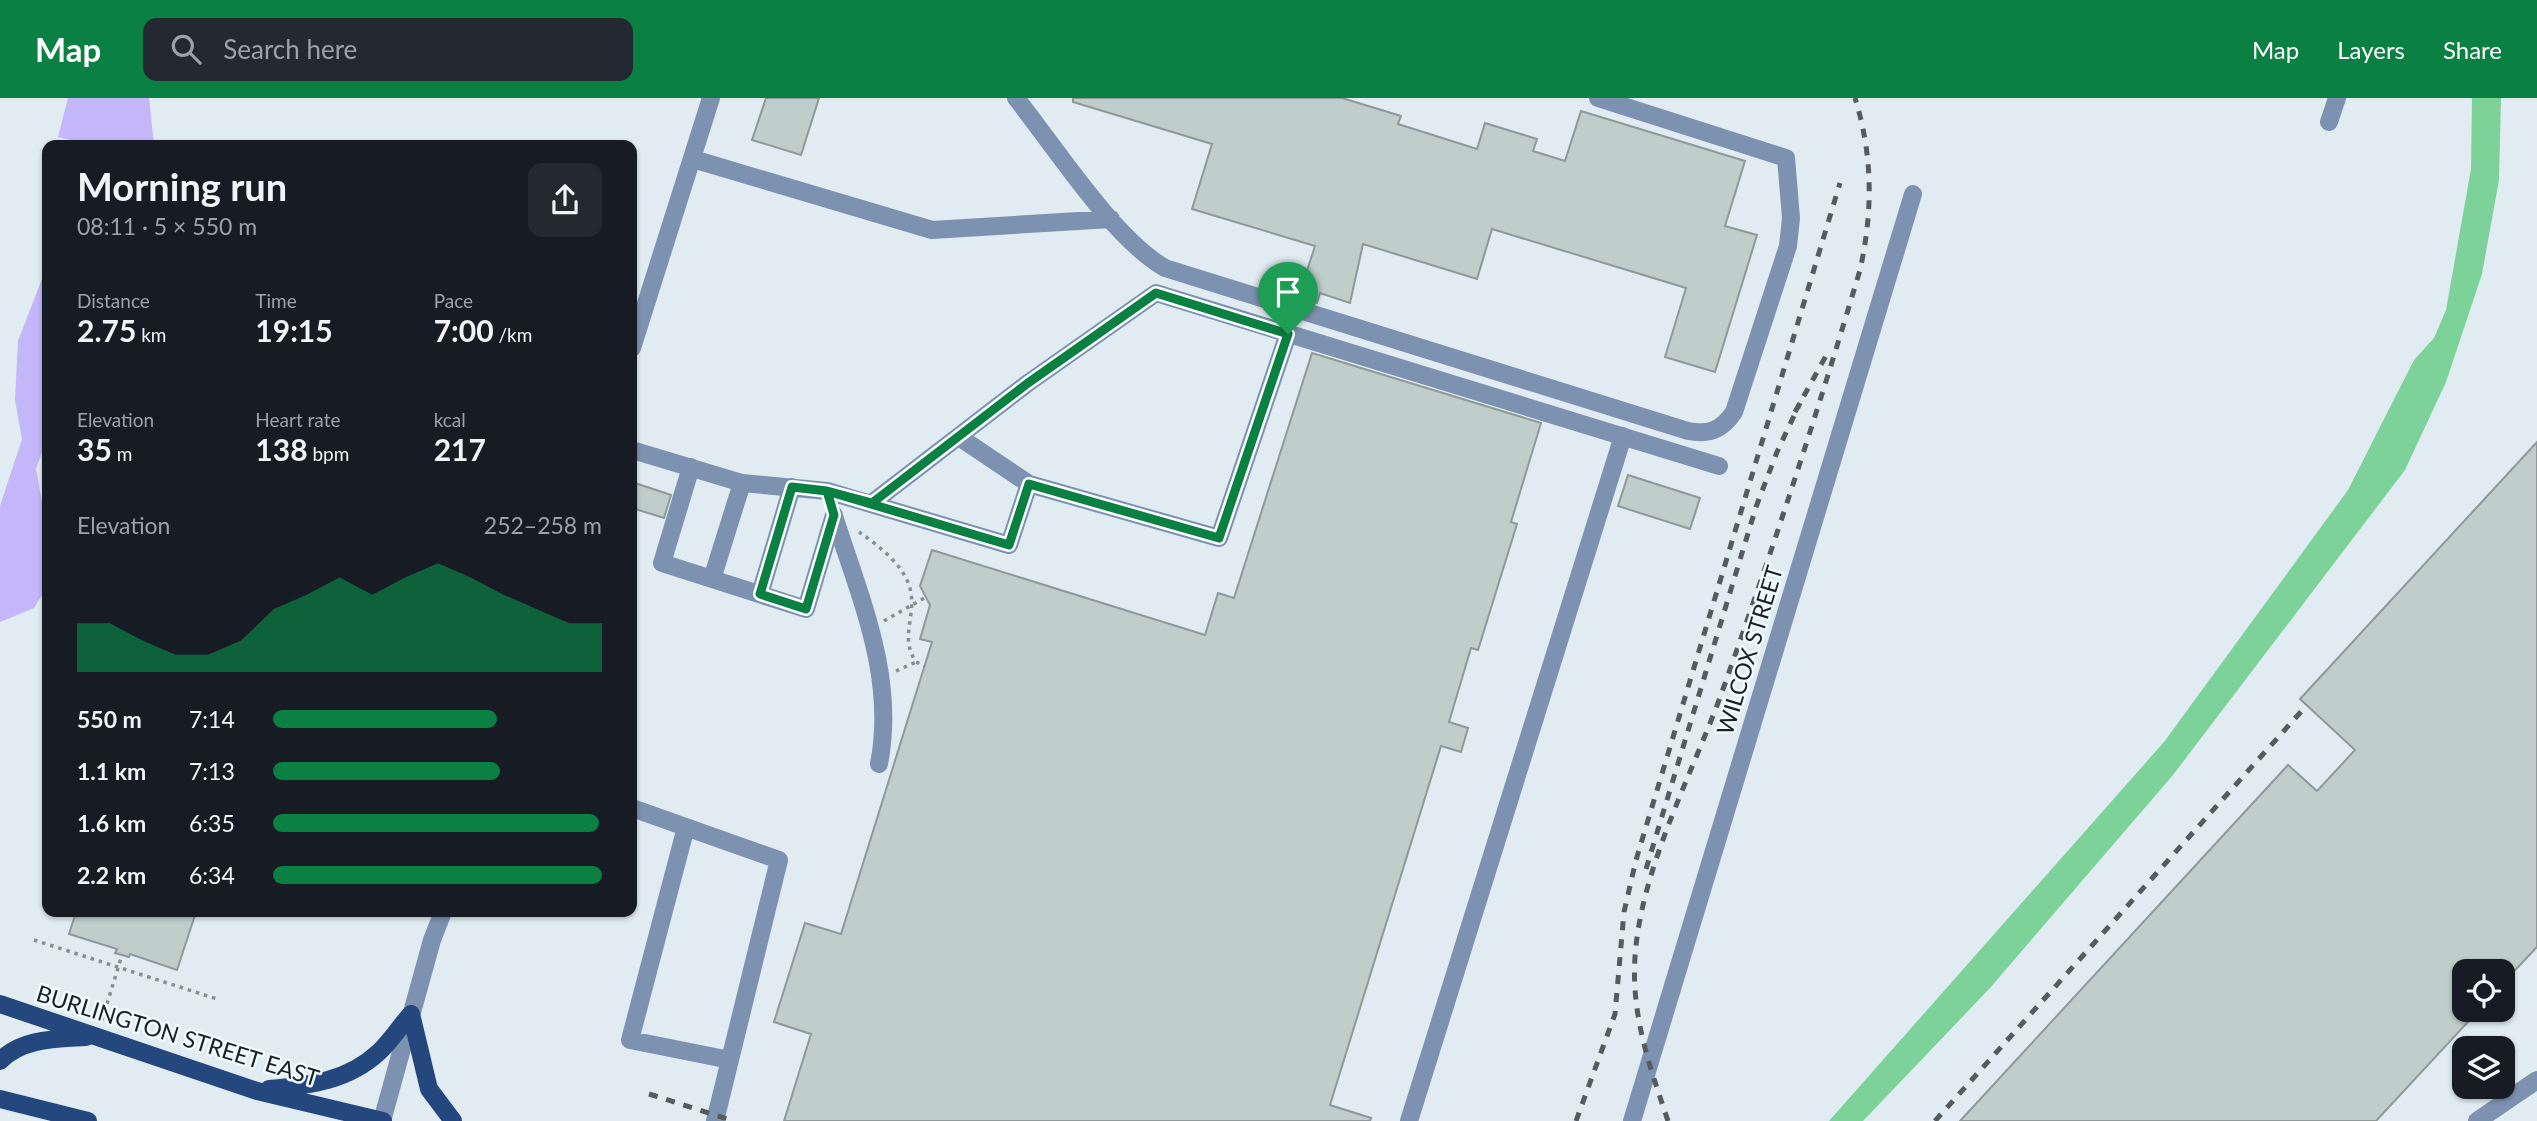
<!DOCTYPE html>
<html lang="en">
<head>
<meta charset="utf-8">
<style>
  :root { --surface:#171b24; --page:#242831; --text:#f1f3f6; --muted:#9ea1a6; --accent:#0b8043 }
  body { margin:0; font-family:Lato,sans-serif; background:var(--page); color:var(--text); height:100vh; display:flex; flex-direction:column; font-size:26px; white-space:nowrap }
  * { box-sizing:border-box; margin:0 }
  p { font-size:23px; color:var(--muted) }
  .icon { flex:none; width:38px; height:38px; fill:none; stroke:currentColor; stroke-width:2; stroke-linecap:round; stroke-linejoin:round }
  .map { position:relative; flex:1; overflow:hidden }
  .drawer { position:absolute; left:42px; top:42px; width:595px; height:777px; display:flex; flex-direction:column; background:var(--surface); border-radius:14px; box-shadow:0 2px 5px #0004 }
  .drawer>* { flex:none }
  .fabs { position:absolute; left:2452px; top:861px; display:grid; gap:14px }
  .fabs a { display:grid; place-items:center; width:63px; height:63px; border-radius:14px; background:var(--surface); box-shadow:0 2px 5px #0004; font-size:35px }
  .pin { position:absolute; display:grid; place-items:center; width:60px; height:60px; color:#fff; margin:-72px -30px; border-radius:50% 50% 50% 0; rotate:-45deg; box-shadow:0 0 7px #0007 }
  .pin .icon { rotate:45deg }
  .round { display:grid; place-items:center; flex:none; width:74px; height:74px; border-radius:14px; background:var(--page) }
  .overview { display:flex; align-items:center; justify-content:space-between; height:119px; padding:0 35px }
  h1 { font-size:38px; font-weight:700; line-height:52px }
  .figures { display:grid; grid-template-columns:repeat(3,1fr); gap:10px; height:119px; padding:7px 35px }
  .figures div { display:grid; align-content:center }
  .figures b { font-size:30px; font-weight:700 }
  .figures small { font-size:19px; font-weight:400 }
  .figures p { font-size:19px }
  .chart { height:196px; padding:14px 35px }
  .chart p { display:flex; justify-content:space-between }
  .chart svg { width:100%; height:126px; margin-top:7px; fill:var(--accent); opacity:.7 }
  ul { padding:0 35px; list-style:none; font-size:23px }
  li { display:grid; grid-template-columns:112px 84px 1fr; align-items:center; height:52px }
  li i { height:18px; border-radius:9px; background:var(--accent) }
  header { display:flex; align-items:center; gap:42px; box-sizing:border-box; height:98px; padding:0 35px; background:var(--accent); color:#fff }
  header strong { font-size:33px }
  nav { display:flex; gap:38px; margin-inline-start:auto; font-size:24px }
  .search { width:490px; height:63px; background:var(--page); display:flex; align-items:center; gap:18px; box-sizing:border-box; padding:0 24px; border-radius:14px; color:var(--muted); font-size:26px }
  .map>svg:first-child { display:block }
</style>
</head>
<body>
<header>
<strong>Map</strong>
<div class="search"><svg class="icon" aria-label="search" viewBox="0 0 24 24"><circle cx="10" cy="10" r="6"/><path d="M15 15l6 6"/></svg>Search here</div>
<nav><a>Map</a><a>Layers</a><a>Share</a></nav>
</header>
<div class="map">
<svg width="2537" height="1023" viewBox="0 0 2537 1023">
  <rect width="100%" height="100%" fill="#e0ecf1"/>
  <path fill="#7dd299" d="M 2472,0 L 2501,0 L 2499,82 L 2482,176 L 2446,284 L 2405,372 L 2173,677 L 1990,890 L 1863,1023 L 1829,1023 L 2164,644 L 2348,392 L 2414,262 L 2434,240 L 2446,212 L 2471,71 Z"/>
  <path fill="#c3b6f9" d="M 68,0 L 149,0 L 154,47 L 93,47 L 58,39 Z
    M 47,168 L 47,340 L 36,371 L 47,431 L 45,492 L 34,510 L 0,524 L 0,408 L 22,341 L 15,302 L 18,243 Z"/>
  <path fill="#bfcdcb" stroke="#8d9a99" stroke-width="2" d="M 766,0 L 819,0 L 801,57 L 752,42 Z
    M 1073,0 L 1342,0 L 1401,18 L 1398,26 L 1477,51 L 1485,25 L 1537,41 L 1533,53 L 1565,63 L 1581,13 L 1745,63 L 1725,128 L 1757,137 L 1715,274 L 1665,259 L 1686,190 L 1492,131 L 1477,181 L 1363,146 L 1350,205 L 1320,195 L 1317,205 L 1298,200 L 1315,148 L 1192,111 L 1212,46 L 1073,4 Z
    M 1312,255 L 1541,325 L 1511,424 L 1517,426 L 1478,552 L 1471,550 L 1449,624 L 1468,630 L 1461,654 L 1441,648 L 1330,1007 L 1371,1020 L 1370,1023 L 784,1023 L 811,936 L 774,924 L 805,825 L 841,836 L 932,544 L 920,541 L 930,507 L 920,488 L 932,452 L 1205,537 L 1218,495 L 1234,500 Z
    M 2537,344 L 2537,849 L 2502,886 L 2502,873 L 2464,873 L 2464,912 L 2479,912 L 2376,1023 L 1960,1023 L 2288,667 L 2317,693 L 2355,652 L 2300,601 Z
    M 1628,377 L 1700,400 L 1690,431 L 1618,408 Z
    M 632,384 L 671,397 L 664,420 L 632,410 Z
    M 76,814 L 196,814 L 177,872 L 130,856 L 129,859 L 115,855 L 117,851 L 69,836 Z"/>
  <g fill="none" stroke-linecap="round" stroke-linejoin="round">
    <path stroke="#858e91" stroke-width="3.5" stroke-dasharray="3.5 5" stroke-linecap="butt" d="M 859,434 C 879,448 907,469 911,495 C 915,521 900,540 916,564 L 925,568
      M 884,523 L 926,499
      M 896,573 L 916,564
      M 34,842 L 217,901
      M 102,922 L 122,857"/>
    <path stroke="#7d92b1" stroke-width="18" d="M 1016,0 C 1055,49 1113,140 1165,170 L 1688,333 C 1709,337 1722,332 1734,314 L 1788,148 L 1791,120 L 1786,60 L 1598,0
      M 2329,24 L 2337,0
      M 693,61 L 932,132 L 1111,121
      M 632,250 L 711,0
      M 959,339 L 1029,386
      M 632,352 L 742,385 L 827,393 L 1009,447 L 1029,386 L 1219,440 L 1288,236
      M 691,369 L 662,465 L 806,511 L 834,417
      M 872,405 L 1028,285 L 1156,195 L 1719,368
      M 834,418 C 860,500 896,579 879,666
      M 712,481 L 742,385
      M 760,496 L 792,389
      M 632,710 L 779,762 L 715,1023
      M 686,729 L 630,942 L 730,962
      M 382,1023 L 432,842 L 443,814
      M 1409,1023 L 1623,338
      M 1632,1023 L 1913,96
      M 2477,1023 L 2537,982"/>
    <path stroke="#24487e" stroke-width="18" d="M 0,906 L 257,993 L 383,1023
      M 411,916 L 429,991 L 453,1023
      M 0,963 C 22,940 57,941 86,939
      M 269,991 C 311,987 348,983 379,954 C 391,943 400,928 411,916
      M 0,1001 L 88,1023"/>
    <path stroke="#555c5e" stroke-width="5" stroke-dasharray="9 9" stroke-linecap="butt" d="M 1795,314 L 1827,256
      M 1646,771 L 1756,409 L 1777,354 L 1800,305
      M 649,996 L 734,1023
      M 1576,1023 L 1615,916 L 1624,814 L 1636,762 L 1840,85
      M 1668,1023 C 1650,969 1631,918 1635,859 C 1641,770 1692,677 1722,594 C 1772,454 1818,313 1860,172 C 1873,113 1873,58 1855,0
      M 1935,1023 L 2307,607"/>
  </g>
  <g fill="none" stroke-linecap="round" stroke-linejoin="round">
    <g stroke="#fff" stroke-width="14">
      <path id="route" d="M 1288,236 L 1156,195 L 1028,285 L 872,405 L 827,393 L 834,417 L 806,511 L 760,496 L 792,389 L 827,393 L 1009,447 L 1029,386 L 1219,440 L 1288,236"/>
    </g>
    <use href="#route" stroke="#0b8043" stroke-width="9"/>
  </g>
  <g text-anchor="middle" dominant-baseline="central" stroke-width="5" stroke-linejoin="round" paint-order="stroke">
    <g font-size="23" fill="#1b2022" stroke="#edfaff">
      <text transform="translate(1749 552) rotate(-73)">WILCOX STREET</text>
      <text transform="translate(178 937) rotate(17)">BURLINGTON STREET EAST</text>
    </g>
  </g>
</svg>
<div class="fabs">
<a><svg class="icon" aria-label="locate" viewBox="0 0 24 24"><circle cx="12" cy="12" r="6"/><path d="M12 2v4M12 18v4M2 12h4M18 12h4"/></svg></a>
<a><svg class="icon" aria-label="layers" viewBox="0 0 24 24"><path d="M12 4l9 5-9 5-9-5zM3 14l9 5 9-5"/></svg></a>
</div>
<div class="pin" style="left:1288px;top:236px;background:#1e9e55"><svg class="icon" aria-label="arrive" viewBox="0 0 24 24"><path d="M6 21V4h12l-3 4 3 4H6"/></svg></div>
<section class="drawer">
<div class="overview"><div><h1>Morning run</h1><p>08:11 · 5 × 550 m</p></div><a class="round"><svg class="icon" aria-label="share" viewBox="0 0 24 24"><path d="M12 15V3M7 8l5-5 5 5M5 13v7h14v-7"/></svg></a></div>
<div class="figures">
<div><p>Distance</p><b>2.75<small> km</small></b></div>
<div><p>Time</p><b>19:15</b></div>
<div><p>Pace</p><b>7:00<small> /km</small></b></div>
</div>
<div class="figures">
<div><p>Elevation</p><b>35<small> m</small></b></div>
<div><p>Heart rate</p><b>138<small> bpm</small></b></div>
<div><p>kcal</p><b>217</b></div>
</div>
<div class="chart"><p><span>Elevation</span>252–258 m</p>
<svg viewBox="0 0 160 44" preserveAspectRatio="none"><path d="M0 44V27L10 27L20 33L30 38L40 38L50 33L60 22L70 17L80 11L90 17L100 11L110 6L120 11L130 17L140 22L150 27L160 27V44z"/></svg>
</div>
<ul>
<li><b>550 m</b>7:14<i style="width:68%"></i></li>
<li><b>1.1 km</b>7:13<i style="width:69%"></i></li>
<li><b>1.6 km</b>6:35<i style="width:99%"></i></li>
<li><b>2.2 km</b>6:34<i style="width:100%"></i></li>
</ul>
</section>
</div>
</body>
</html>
